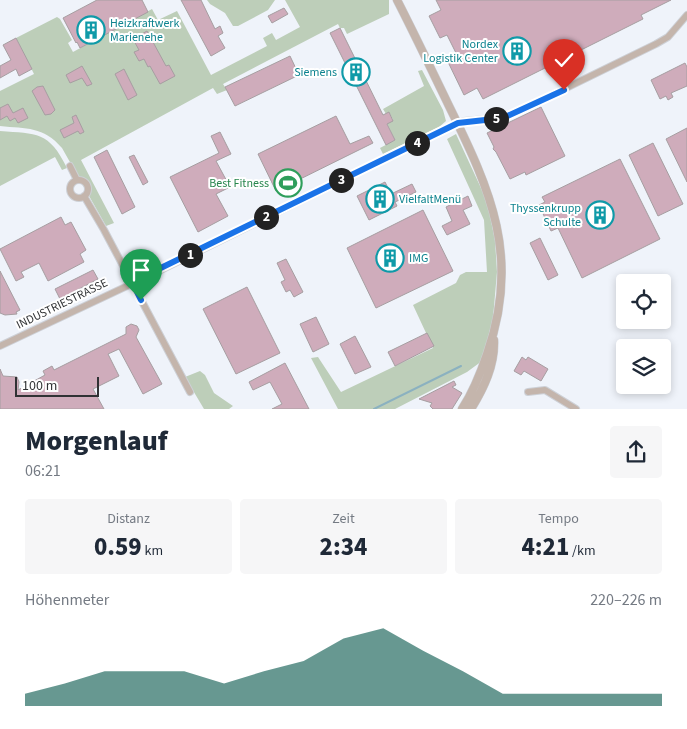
<!DOCTYPE html>
<html lang="de">
<head>
<meta charset="utf-8">
<style>
  :root { --surface:#fff; --page:#f6f6f7; --text:#1f2937; --muted:#747a83; --accent:#276d63 }
  body { margin:0; font-family:"Source Sans 3",sans-serif; background:var(--page); color:var(--text); height:100vh; display:flex; flex-direction:column; font-size:19px; white-space:nowrap }
  * { box-sizing:border-box; margin:0 }
  p { font-size:16px; color:var(--muted) }
  .icon { flex:none; width:28px; height:28px; fill:none; stroke:currentColor; stroke-width:2; stroke-linecap:round; stroke-linejoin:round }
  .map { position:relative; height:409px; overflow:hidden }
  .side { display:flex; flex-direction:column; background:var(--surface); flex:1 }
  .side>* { flex:none }
  .buttons { position:absolute; left:616px; top:274px; display:grid; gap:10px }
  .buttons a { display:grid; place-items:center; width:55px; height:55px; border-radius:5px; background:var(--surface); box-shadow:0 2px 8px #0003; font-size:25px }
  .scale { position:absolute; left:15px; bottom:12px; width:84px; box-sizing:border-box; padding-left:5px; border:2px solid #303234; border-top:0; font-size:14px; line-height:18px; white-space:nowrap; color:#303234; -webkit-text-stroke:4px #fff; paint-order:stroke }
  .pin { position:absolute; display:grid; place-items:center; width:42px; height:42px; color:#fff; margin:-51px -21px; border-radius:50% 50% 50% 0; rotate:-45deg; box-shadow:0 0 5px #0007 }
  .pin .icon { rotate:45deg }
  .km { position:absolute; width:25px; height:25px; margin:-12px; border-radius:50%; background:#222; color:#fff; font-size:14px; line-height:25px; text-align:center }
  .round { display:grid; place-items:center; flex:none; width:52px; height:52px; border-radius:5px; background:var(--page) }
  .head { display:flex; align-items:center; justify-content:space-between; height:85px; padding:0 25px }
  h1 { font-size:28px; font-weight:800; line-height:38px }
  .stats { display:grid; grid-template-columns:repeat(3,1fr); gap:8px; height:85px; padding:5px 25px }
  .stats div { display:grid; align-content:center; border-radius:5px; background:var(--page); text-align:center }
  .stats b { font-size:25px; font-weight:800 }
  .stats small { font-size:14px; font-weight:400 }
  .stats p { font-size:14px }
  .chart { height:140px; padding:10px 25px }
  .chart p { display:flex; justify-content:space-between }
  .chart svg { width:100%; height:90px; margin-top:5px; fill:var(--accent); opacity:.7 }
  .map>svg:first-child { display:block }
</style>
</head>
<body>
<div class="map">
<svg width="687" height="409" viewBox="0 0 687 409">
  <rect width="100%" height="100%" fill="#eff3fa"/>
  <path fill="#bdceb9" d="M 207,0 L 275,0 L 268,10 L 238,26 L 233,26 L 225,13 L 210,4 Z
    M 285,0 L 389,0 L 389,14 L 347,34 L 344,28 L 340,28 L 338,24 L 223,84 L 227,90 L 217,94 L 213,88 L 81,160 L 114,223 L 106,226 L 62,148 C 43,126 27,129 0,126 L 0,91 L 34,74 L 16,38 L 57,17 L 60,19 L 72,40 L 68,43 L 73,52 L 152,9 L 158,20 L 177,11 L 211,75 L 267,46 L 263,38 L 272,33 L 276,40 L 300,27 Z
    M 422,70 L 443,110 L 446,121 L 439,127 L 383,154 L 380,148 L 395,140 L 386,121 L 388,123 L 393,120 L 389,112 L 386,114 L 383,109 L 424,86 L 418,71 Z
    M 0,131 C 37,134 49,131 67,168 L 62,170 L 55,157 L 0,186 Z
    M 456,134 L 487,201 L 495,240 L 497,272 L 493,318 L 482,361 L 467,372 L 395,409 L 338,409 L 311,358 L 318,357 L 341,392 L 433,348 L 413,305 L 456,283 L 460,275 L 466,272 L 487,272 L 484,220 L 447,139 Z
    M 200,371 L 205,375 L 214,393 L 233,406 L 229,409 L 204,409 L 185,377 Z"/>
  <g fill="none" stroke-linecap="round" stroke-linejoin="round">
    <path stroke="#8bb1c0" stroke-width="2" d="M 374,409 L 461,366"/>
  </g>
  <path fill="#cfacbb" stroke="#a69ea1" d="M 97,0 L 142,0 L 148,12 L 80,48 L 77,42 L 76,43 L 63,18 Z
    M 181,0 L 201,0 L 215,29 L 220,26 L 223,33 L 218,36 L 225,48 L 211,56 Z
    M 436,0 L 671,0 L 641,15 L 643,19 L 483,99 L 477,88 L 464,95 L 448,62 L 458,57 L 447,35 L 440,38 L 429,16 L 441,10 Z
    M 284,8 L 288,14 L 272,23 L 268,16 Z
    M 340,28 L 383,115 L 389,112 L 393,121 L 387,124 L 395,140 L 386,145 L 330,33 Z
    M 147,31 L 166,66 L 169,65 L 175,76 L 160,84 L 150,66 L 148,67 L 144,59 L 139,61 L 134,52 L 139,50 L 133,39 Z
    M 16,38 L 32,69 L 19,76 L 16,69 L 0,78 L 0,66 L 11,60 L 3,45 Z
    M 290,56 L 299,75 L 235,106 L 225,87 Z
    M 685,63 L 687,67 L 687,86 L 671,93 L 673,97 L 668,100 L 666,96 L 660,99 L 651,80 Z
    M 82,66 L 92,84 L 87,86 L 82,78 L 70,83 L 66,75 Z
    M 124,69 L 137,95 L 128,100 L 115,74 Z
    M 43,86 L 55,110 L 51,114 L 45,115 L 32,91 L 37,87 Z
    M 8,104 L 13,113 L 23,108 L 28,118 L 18,123 L 15,118 L 10,121 L 7,116 L 0,120 L 0,108 Z
    M 541,107 L 565,156 L 526,175 L 525,172 L 510,179 L 496,152 L 493,149 L 494,147 L 487,133 Z
    M 76,115 L 84,132 L 80,134 L 78,131 L 64,138 L 60,130 L 74,123 L 72,117 Z
    M 336,116 L 350,144 L 369,136 L 373,143 L 276,191 L 258,154 Z
    M 687,128 L 687,182 L 666,139 Z
    M 220,132 L 231,154 L 216,161 L 230,187 L 216,194 L 228,216 L 198,232 L 170,177 L 219,153 L 211,136 Z
    M 653,143 L 683,204 L 658,216 L 629,155 Z
    M 107,150 L 135,207 L 122,214 L 94,157 Z
    M 134,155 L 148,182 L 143,185 L 129,157 Z
    M 620,159 L 660,239 L 582,278 L 558,228 L 551,231 L 539,205 L 545,202 L 542,197 Z
    M 385,182 L 391,194 L 412,184 L 416,192 L 395,202 L 397,206 L 369,220 L 357,196 Z
    M 468,196 L 472,206 L 463,210 L 470,224 L 447,235 L 442,226 L 452,221 L 446,207 Z
    M 423,210 L 453,271 L 376,308 L 347,248 Z
    M 61,217 L 65,225 L 71,222 L 86,250 L 80,254 L 84,262 L 48,281 L 39,263 L 21,272 L 24,277 L 16,281 L 0,249 Z
    M 540,238 L 558,275 L 548,280 L 530,243 Z
    M 286,259 L 303,292 L 294,297 L 290,290 L 286,292 L 281,282 L 285,280 L 277,263 Z
    M 93,270 L 98,279 L 60,299 L 55,289 Z
    M 0,271 L 20,310 L 16,312 L 17,314 L 5,315 L 0,313 Z
    M 247,287 L 280,353 L 236,374 L 203,309 Z
    M 316,317 L 329,344 L 313,352 L 300,324 Z
    M 131,324 L 137,326 L 139,330 L 136,337 L 162,384 L 143,394 L 119,349 L 108,354 L 119,376 L 93,389 L 104,409 L 0,409 L 0,369 L 3,376 L 17,377 L 19,382 L 18,390 L 45,375 L 43,371 L 52,366 L 54,370 L 126,334 L 126,327 Z
    M 427,333 L 434,346 L 395,366 L 388,352 Z
    M 355,336 L 371,367 L 355,374 L 340,344 Z
    M 522,357 L 526,360 L 528,357 L 548,369 L 541,381 L 524,371 L 521,375 L 514,371 Z
    M 285,363 L 309,409 L 272,409 L 282,404 L 270,382 L 253,390 L 249,382 Z
    M 454,381 L 456,385 L 452,387 L 462,393 L 452,409 L 433,409 L 430,406 L 432,403 L 419,399 Z"/>
  <g fill="none" stroke-linecap="round" stroke-linejoin="round">
    <g stroke="#cdd0d6" stroke-width="8">
      <path id="minor" d="M 70,166 L 77,180
        M70 189a9 9 0 1 1 18 0a9 9 0 1 1-18 0Z
        M 84,196 L 104,230 L 190,392
        M 0,346 L 159,271 L 453,125 L 464,121 L 507,117 L 656,44 L 668,37 L 687,15
        M 528,392 L 545,390 L 576,409"/>
    </g>
    <g stroke="#cdd0d6" stroke-width="9">
      <path id="tertiary" d="M 397,0 C 415,35 432,71 449,106 C 491,191 521,258 487,354 C 481,372 473,392 462,409
        M 471,409 C 484,388 495,365 494,340"/>
    </g>
    <use href="#minor" stroke="#c4b5ac" stroke-width="6"/>
    <use href="#tertiary" stroke="#c4b5ac" stroke-width="8"/>
  </g>
  <g fill="none" stroke-linecap="round" stroke-linejoin="round">
    <g stroke="#fff" stroke-width="10">
      <path id="route" d="M 141,300 L 132,282 L 458,123 L 503,118 L 564,90"/>
    </g>
    <use href="#route" stroke="#1a73e8" stroke-width="6"/>
  </g>
  <defs>
    <g id="building-ring" transform="scale(1.4375)"><circle r="9.5" fill="#fff" stroke="#0f9aa8" stroke-width="1.5"/><path d="M-4-6H4V6H1V3H-1V6H-4ZM-2.5-4.3h1.7v1.8h-1.7ZM.8-4.3h1.7v1.8H.8ZM-2.5-1h1.7V.8h-1.7ZM.8-1h1.7V.8H.8Z" fill="#0f9aa8"/></g>
    <g id="stadium-ring" transform="scale(1.4375)"><circle r="9.5" fill="#fff" stroke="#2e9e5b" stroke-width="1.5"/><path d="M0-5a6.5 5 0 1 0 0 10a6.5 5 0 1 0 0-10ZM-3.5-1.8h7v3.6h-7Z" fill="#2e9e5b"/></g>
  </defs>
  <g fill-rule="evenodd">
    <use href="#building-ring" x="91" y="30"/>
    <use href="#building-ring" x="517" y="51"/>
    <use href="#building-ring" x="356" y="72"/>
    <use href="#stadium-ring" x="288" y="183"/>
    <use href="#building-ring" x="380" y="199"/>
    <use href="#building-ring" x="600" y="215"/>
    <use href="#building-ring" x="390" y="258"/>
  </g>
  <g text-anchor="middle" dominant-baseline="central" stroke-width="4" stroke-linejoin="round" paint-order="stroke">
    <g font-size="12" fill="#0d838f" stroke="#fff" text-anchor="start">
      <text x="110" y="23">Heizkraftwerk<tspan x="110" dy="14">Marienehe</tspan></text>
      <text x="498" y="44" text-anchor="end">Nordex<tspan x="498" dy="14">Logistik Center</tspan></text>
      <text x="337" y="72" text-anchor="end">Siemens</text>
      <text x="399" y="199">VielfaltMenü</text>
      <text x="581" y="208" text-anchor="end">Thyssenkrupp<tspan x="581" dy="14">Schulte</tspan></text>
      <text x="409" y="258">IMG</text>
    </g>
    <g font-size="12" fill="#27864d" stroke="#fff" text-anchor="end">
      <text x="269" y="183">Best Fitness</text>
    </g>
    <g font-size="12" fill="#303234" stroke="#fff">
      <text transform="translate(62 304) rotate(-26)">INDUSTRIESTRASSE</text>
    </g>
  </g>
</svg>
<div class="buttons">
<a><svg class="icon" aria-label="locate" viewBox="0 0 24 24"><circle cx="12" cy="12" r="6"/><path d="M12 2v4M12 18v4M2 12h4M18 12h4"/></svg></a>
<a><svg class="icon" aria-label="layers" viewBox="0 0 24 24"><path d="M12 4l9 5-9 5-9-5zM3 14l9 5 9-5"/></svg></a>
</div>
<div class="scale">100 m</div>
<div class="pin" style="left:141px;top:300px;background:#1e9e55"><svg class="icon" aria-label="arrive" viewBox="0 0 24 24"><path d="M6 21V4h12l-3 4 3 4H6"/></svg></div>
<div class="pin" style="left:564px;top:90px;background:#d93025"><svg class="icon" aria-label="check" viewBox="0 0 24 24"><path d="M5 12l5 5 9-10"/></svg></div>
<b class="km" style="left:190px;top:255px">1</b>
<b class="km" style="left:266px;top:217px">2</b>
<b class="km" style="left:341px;top:180px">3</b>
<b class="km" style="left:417px;top:143px">4</b>
<b class="km" style="left:496px;top:119px">5</b>
</div>
<section class="side">
<div class="head"><div><h1>Morgenlauf</h1><p>06:21</p></div><a class="round"><svg class="icon" aria-label="share" viewBox="0 0 24 24"><path d="M12 15V3M7 8l5-5 5 5M5 13v7h14v-7"/></svg></a></div>
<div class="stats">
<div><p>Distanz</p><b>0.59<small> km</small></b></div>
<div><p>Zeit</p><b>2:34</b></div>
<div><p>Tempo</p><b>4:21<small> /km</small></b></div>
</div>
<div class="chart"><p><span>Höhenmeter</span>220–226 m</p>
<svg viewBox="0 0 160 44" preserveAspectRatio="none"><path d="M0 44V38L10 33L20 27L30 27L40 27L50 33L60 27L70 22L80 11L90 6L100 17L110 27L120 38L130 38L140 38L150 38L160 38V44z"/></svg>
</div>
</section>
</body>
</html>
